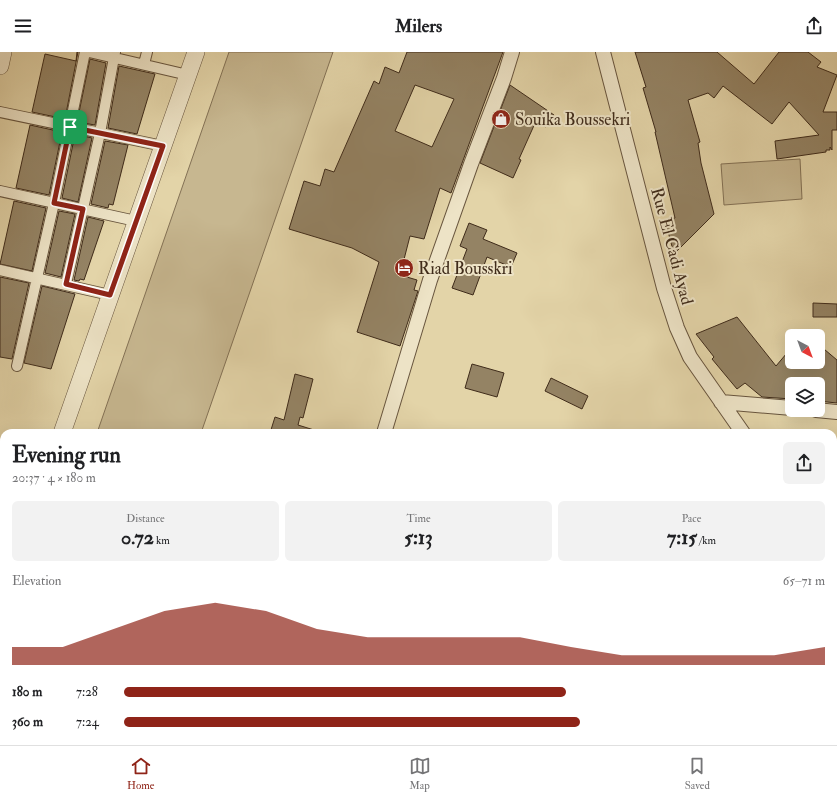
<!DOCTYPE html>
<html lang="en">
<head>
<meta charset="utf-8">
<style>
  :root { --surface:#fff; --page:#f2f2f2; --text:#202124; --muted:#757577; --line:#e0e0e0; --accent:#8f2418 }
  body { margin:0; font-family:"IM FELL Double Pica",serif; background:var(--page); color:var(--text); height:100vh; display:flex; flex-direction:column; font-size:15px; white-space:nowrap }
  * { box-sizing:border-box; margin:0 }
  p { font-size:13px; color:var(--muted) }
  .icon { flex:none; width:22px; height:22px; fill:none; stroke:currentColor; stroke-width:2; stroke-linecap:round; stroke-linejoin:round }
  .map { position:relative; flex:1; overflow:hidden }
  .side { position:absolute; left:0px; top:377px; width:837px; height:316px; display:flex; flex-direction:column; background:var(--surface); border-radius:12px 12px 0 0; box-shadow:0 4px 16px #0002 }
  .side>* { flex:none }
  .needle { width:26px; rotate:139deg }
  .controls { position:absolute; left:785px; top:277px; display:grid; gap:8px }
  .controls a { display:grid; place-items:center; width:40px; height:40px; border-radius:6px; background:var(--surface); box-shadow:0 4px 16px #0002; font-size:20px }
  .pin { position:absolute; display:grid; place-items:center; width:34px; height:34px; color:#fff; margin:-17px; border-radius:8px; box-shadow:0 2px 6px #0006 }
  .round { display:grid; place-items:center; flex:none; width:42px; height:42px; border-radius:6px; background:var(--page) }
  .head { display:flex; align-items:center; justify-content:space-between; height:68px; padding:0 12px }
  h1 { font-size:22px; font-weight:800; line-height:30px }
  .figures { display:grid; grid-template-columns:repeat(3,1fr); gap:6px; height:68px; padding:4px 12px }
  .figures div { display:grid; align-content:center; border-radius:6px; background:var(--page); text-align:center }
  .figures b { font-size:20px; font-weight:800 }
  .figures small { font-size:11px; font-weight:400 }
  .figures p { font-size:11px }
  .chart { height:112px; padding:8px 12px }
  .chart p { display:flex; justify-content:space-between }
  .chart svg { width:100%; height:72px; margin-top:4px; fill:var(--accent); opacity:.7 }
  ul { padding:0 12px; list-style:none; font-size:13px }
  li { display:grid; grid-template-columns:64px 48px 1fr; align-items:center; height:30px }
  li i { height:10px; border-radius:5px; background:var(--accent) }
  header { display:flex; justify-content:space-between; align-items:center; height:52px; padding:0 12px; background:var(--surface); font-size:18px; font-weight:800 }
  .tab-bar { display:flex; justify-content:space-around; align-items:center; height:56px; border-top:1px solid var(--line); background:var(--surface); font-size:11px; color:var(--muted) }
  .tab-bar a { display:grid; justify-items:center; gap:2px }
  .tab-bar .active { color:var(--accent) }
  .map>svg:first-child { display:block }
</style>
</head>
<body>
<header><svg class="icon" aria-label="menu" viewBox="0 0 24 24"><path d="M4 6h16M4 12h16M4 18h16"/></svg>Milers<svg class="icon" aria-label="share" viewBox="0 0 24 24"><path d="M12 15V3M7 8l5-5 5 5M5 13v7h14v-7"/></svg></header>
<div class="map">
<svg width="837" height="693" viewBox="0 0 837 693">
  <rect width="100%" height="100%" fill="#e3d4a8"/>
  <filter id="stains"><feTurbulence type="fractalNoise" baseFrequency=".005" numOctaves="4"/><feColorMatrix values="0 0 0 0 .2 0 0 0 0 .09 0 0 0 0 .02 0 0 0 .5 -.17"/></filter>
  <radialGradient id="worn" r=".72"><stop offset=".6" stop-color="#630" stop-opacity="0"/><stop offset="1" stop-color="#630" stop-opacity=".3"/></radialGradient>
  <path fill="#c7b790" stroke="#837155" d="M 229,0 L 333,0 L 201,381 L 97,381 Z
    M 800,107 L 802,147 L 724,153 L 721,112 Z
    M 294,689 L 567,689 L 574,693 L 300,693 Z"/>
  <path fill="#948364" stroke="#3f2b1a" fill-rule="evenodd" d="M 77,0 L 78,0 L 65,67 L 32,60 L 45,2 L 76,9 Z
    M 407,0 L 503,0 L 451,141 L 440,136 L 424,187 L 410,184 L 400,223 L 417,228 L 414,238 L 418,239 L 400,294 L 357,280 L 379,210 L 352,196 L 289,177 L 304,129 L 320,134 L 325,117 L 334,120 L 374,29 L 379,32 L 385,15 L 399,21 ZM 415,33 L 454,47 L 432,95 L 395,79 Z
    M 635,0 L 717,0 L 754,32 L 779,0 L 808,0 L 821,10 L 817,15 L 837,23 L 823,60 L 837,60 L 837,78 L 832,78 L 832,98 L 830,95 L 830,98 L 826,98 L 826,100 L 777,107 L 775,89 L 819,83 L 789,50 L 772,72 L 723,34 L 714,46 L 708,41 L 688,48 L 700,90 L 698,91 L 701,111 L 714,162 L 674,202 L 665,168 L 675,166 L 655,80 L 656,80 L 643,36 L 646,35 Z
    M 90,7 L 106,11 L 95,73 L 77,70 Z
    M 119,14 L 155,22 L 137,82 L 108,76 Z
    M 510,33 L 554,63 L 546,75 L 536,69 L 519,107 L 521,108 L 513,126 L 480,111 Z
    M 30,73 L 62,80 L 49,143 L 16,136 Z
    M 75,82 L 92,86 L 78,150 L 62,146 Z
    M 105,89 L 128,93 L 113,153 L 109,152 L 108,156 L 91,152 Z
    M 14,149 L 46,156 L 32,219 L 0,212 Z
    M 59,159 L 75,162 L 61,225 L 45,221 Z
    M 88,165 L 104,169 L 84,228 L 80,227 L 79,229 L 74,228 Z
    M 469,171 L 487,178 L 483,187 L 517,201 L 511,215 L 487,205 L 473,243 L 452,236 L 467,197 L 460,194 Z
    M 0,225 L 29,231 L 12,307 L 0,305 Z
    M 42,234 L 75,242 L 51,317 L 24,311 Z
    M 813,251 L 837,252 L 837,265 L 813,265 Z
    M 737,265 L 776,314 L 792,295 L 792,310 L 818,310 L 818,292 L 837,308 L 837,351 L 818,349 L 818,332 L 792,332 L 792,347 L 762,345 L 745,331 L 737,337 L 712,307 L 714,305 L 696,282 Z
    M 472,312 L 504,321 L 497,345 L 465,336 Z
    M 295,322 L 313,327 L 303,366 L 300,365 L 298,373 L 314,378 L 314,381 L 270,381 L 275,365 L 284,368 Z
    M 551,326 L 588,344 L 582,357 L 545,339 Z"/>
  <g fill="none" stroke-linecap="round" stroke-linejoin="round">
    <g stroke="#68553e" stroke-width="12">
      <path id="pedestrian" d="M 89,0 L 188,23
        M 144,12 L 147,0
        M 0,60 L 163,94
        M 0,139 L 136,169
        M 0,218 L 110,243
        M 66,232 L 100,81 L 115,0
        M 17,314 L 54,151 L 85,0"/>
    </g>
    <g stroke="#68553e" stroke-width="16">
      <path id="minor" d="M 603,0 L 664,236 L 677,276 L 690,305 L 743,381
        M 721,350 L 792,356
        M 816,358 L 837,360
        M 384,381 L 430,228 L 471,112 L 504,26 L 512,0
        M 833,510 L 837,516
        M 833,615 L 837,617"/>
    </g>
    <g stroke="#68553e" stroke-width="18">
      <path id="tertiary" d="M 0,14 L 3,0
        M 62,381 L 196,0"/>
    </g>
    <g stroke="#3f2b1a" stroke-width="22">
      <path id="secondary" d="M 0,405 L 4,411
        M 0,441 L 4,446
        M 222,689 L 228,693
        M 261,689 L 267,693"/>
    </g>
    <use href="#pedestrian" stroke="#ede3c6" stroke-width="10"/>
    <use href="#minor" stroke="#ede3c6" stroke-width="14"/>
    <use href="#tertiary" stroke="#ede3c6" stroke-width="17"/>
    <use href="#secondary" stroke="#ede3c6" stroke-width="20"/>
  </g>
  <g fill="none" stroke-linecap="round" stroke-linejoin="round">
    <g stroke="#fff" stroke-width="8">
      <path id="route" d="M 70,75 L 163,94 L 110,243 L 66,232 L 83,157 L 54,151 Z"/>
    </g>
    <use href="#route" stroke="#8f2418" stroke-width="5"/>
  </g>
  <defs>
    <g id="shop-disc" transform="scale(1)"><circle r="9.5" fill="#8f2418" stroke="#ede3c6"/><path d="M-5-2.5h2.3a2.7 3.5 0 0 1 5.4 0H5L5.5 6h-11ZM-1.5-2.5h3a1.5 2.3 0 0 0-3 0Z" fill="#fff"/></g>
    <g id="hotel-disc" transform="scale(1)"><circle r="9.5" fill="#8f2418" stroke="#ede3c6"/><path d="M-6-4.5h1.5V1H6V5H4.5V3h-9V5H-6ZM-4 0a1.8 1.8 0 1 1 3.6 0ZM.5 0V-2.5h3Q6-2.5 6 0Z" fill="#fff"/></g>
  </defs>
  <g fill-rule="evenodd">
    <use href="#shop-disc" x="501" y="67"/>
    <use href="#hotel-disc" x="404" y="216"/>
  </g>
  <g text-anchor="middle" dominant-baseline="central" stroke-width="4" stroke-linejoin="round" paint-order="stroke">
    <g font-size="17" fill="#3f2b1a" stroke="#ede3c6" text-anchor="start">
      <text x="515" y="67">Souika Boussekri</text>
      <text x="418" y="216">Riad Bousskri</text>
    </g>
    <g font-size="17" fill="#3f2b1a" stroke="#ede3c6">
      <text transform="translate(672 194) rotate(75)">Rue El Cadi Ayad</text>
    </g>
  </g>
  <rect width="100%" height="100%" filter="url(#stains)"/>
  <rect width="100%" height="100%" fill="url(#worn)"/>
</svg>
<div class="controls">
<a><svg class="needle" viewBox="-14 -14 28 28"><path d="M0-13l5 13h-10z" fill="#e53935"/><path d="M0 13l5-13h-10z" fill="#757577"/></svg></a>
<a><svg class="icon" aria-label="layers" viewBox="0 0 24 24"><path d="M12 4l9 5-9 5-9-5zM3 14l9 5 9-5"/></svg></a>
</div>
<div class="pin" style="left:70px;top:75px;background:#1e9e55"><svg class="icon" aria-label="arrive" viewBox="0 0 24 24"><path d="M6 21V4h12l-3 4 3 4H6"/></svg></div>
<section class="side">
<div class="head"><div><h1>Evening run</h1><p>20:37 · 4 × 180 m</p></div><a class="round"><svg class="icon" aria-label="share" viewBox="0 0 24 24"><path d="M12 15V3M7 8l5-5 5 5M5 13v7h14v-7"/></svg></a></div>
<div class="figures">
<div><p>Distance</p><b>0.72<small> km</small></b></div>
<div><p>Time</p><b>5:13</b></div>
<div><p>Pace</p><b>7:15<small> /km</small></b></div>
</div>
<div class="chart"><p><span>Elevation</span>65–71 m</p>
<svg viewBox="0 0 160 44" preserveAspectRatio="none"><path d="M0 44V33L10 33L20 22L30 11L40 6L50 11L60 22L70 27L80 27L90 27L100 27L110 33L120 38L130 38L140 38L150 38L160 33V44z"/></svg>
</div>
<ul>
<li><b>180 m</b>7:28<i style="width:63%"></i></li>
<li><b>360 m</b>7:24<i style="width:65%"></i></li>
</ul>
</section>
</div>
<nav class="tab-bar">
<a class="active"><svg class="icon" aria-label="home" viewBox="0 0 24 24"><path d="M3 11l9-7 9 7M6 9v11h12V9"/></svg>Home</a>
<a><svg class="icon" aria-label="map" viewBox="0 0 24 24"><path d="M3 6l6-2 6 2 6-2v14l-6 2-6-2-6 2zM9 4v14M15 6v14"/></svg>Map</a>
<a><svg class="icon" aria-label="saved" viewBox="0 0 24 24"><path d="M7 4h10v16l-5-4-5 4z"/></svg>Saved</a>
</nav>
</body>
</html>
